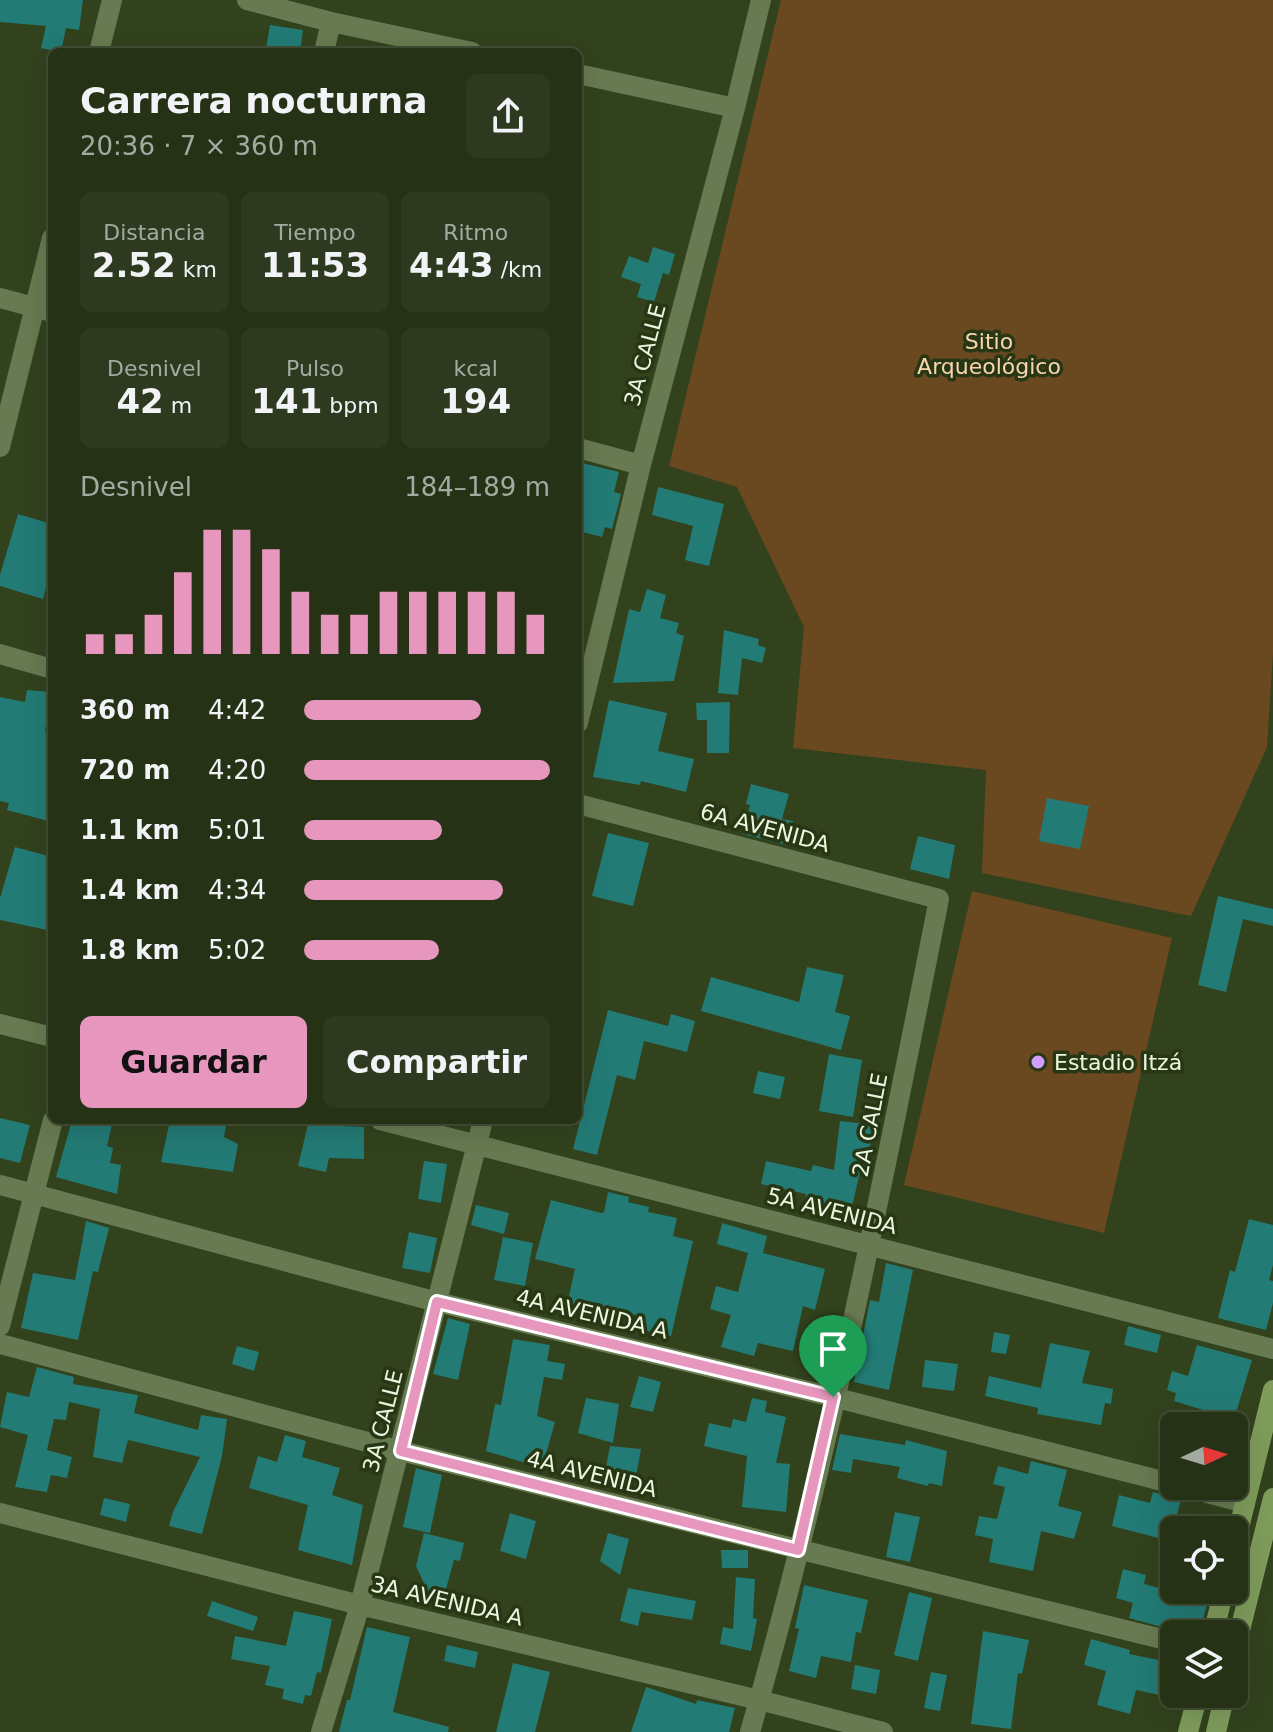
<!DOCTYPE html>
<html lang="es">
<head>
<meta charset="utf-8">
<style>
  :root { --surface:#263216; --page:#2e3a1f; --text:#f1f3f6; --muted:#a4aaa1; --line:#424d35; --accent:#e797bd }
  body { margin:0; font-family:"DejaVu Sans",sans-serif; background:var(--page); color:var(--text); height:100vh; display:flex; flex-direction:column; font-size:30px; white-space:nowrap }
  * { box-sizing:border-box; margin:0 }
  p { font-size:26px; color:var(--muted) }
  .icon { flex:none; width:44px; height:44px; fill:none; stroke:currentColor; stroke-width:2; stroke-linecap:round; stroke-linejoin:round }
  .map { position:relative; flex:1; overflow:hidden }
  .panel { position:absolute; left:48px; top:48px; width:534px; height:1076px; display:flex; flex-direction:column; background:var(--surface); border-radius:12px; box-shadow:0 8px 32px #0002,0 0 0 2px var(--line) }
  .panel>* { flex:none }
  .needle { width:52px; rotate:86deg }
  .fabs { position:absolute; left:1160px; top:1412px; display:grid; gap:16px }
  .fabs a { display:grid; place-items:center; width:88px; height:88px; border-radius:12px; background:var(--surface); box-shadow:0 8px 32px #0002,0 0 0 2px var(--line); font-size:40px }
  .pin { position:absolute; display:grid; place-items:center; width:68px; height:68px; color:#fff; margin:-82px -34px; border-radius:50% 50% 50% 0; rotate:-45deg; box-shadow:0 0 8px #0007 }
  .pin .icon { rotate:45deg }
  .round { display:grid; place-items:center; flex:none; width:84px; height:84px; border-radius:12px; background:var(--page) }
  .summary { display:flex; align-items:center; justify-content:space-between; height:136px; padding:0 32px }
  h1 { font-size:36px; font-weight:700; line-height:60px }
  .figures { display:grid; grid-template-columns:repeat(3,1fr); gap:12px; height:136px; padding:8px 32px }
  .figures div { display:grid; align-content:center; border-radius:12px; background:var(--page); text-align:center }
  .figures b { font-size:34px; font-weight:700 }
  .figures small { font-size:22px; font-weight:400 }
  .figures p { font-size:22px }
  .chart { height:224px; padding:16px 32px }
  .chart p { display:flex; justify-content:space-between }
  .chart svg { width:100%; height:144px; margin-top:8px; stroke:var(--accent); stroke-width:6 }
  .button { display:flex; gap:16px; margin-top:auto; padding:16px 32px }
  .button a { flex:1; height:92px; border-radius:12px; background:var(--accent); color:#111; font-size:32px; font-weight:700; line-height:92px; text-align:center }
  .button a+a { background:var(--page); color:var(--text) }
  ul { padding:0 32px; list-style:none; font-size:26px }
  li { display:grid; grid-template-columns:128px 96px 1fr; align-items:center; height:60px }
  li i { height:20px; border-radius:10px; background:var(--accent) }
  .map>svg:first-child { display:block }
</style>
</head>
<body>
<div class="map">
<svg width="1273" height="1732" viewBox="0 0 1273 1732">
  <rect width="100%" height="100%" fill="#32421d"/>
  <path fill="#6a4921" d="M 781,0 L 1273,0 L 1273,653 L 1267,747 L 1191,916 L 982,873 L 986,770 L 793,748 L 804,627 L 737,487 L 669,466 Z
    M 972,891 L 1172,938 L 1104,1233 L 904,1185 Z"/>
  <path fill="#237b75" d="M 0,0 L 83,0 L 79,30 L 66,28 L 61,52 L 41,48 L 46,26 L 0,22 Z
    M 270,25 L 303,30 L 300,52 L 266,48 Z
    M 653,247 L 675,254 L 669,275 L 663,273 L 654,302 L 637,297 L 641,284 L 621,277 L 629,256 L 648,263 Z
    M 578,462 L 619,472 L 614,492 L 621,494 L 612,529 L 605,527 L 602,537 L 578,531 Z
    M 658,487 L 724,504 L 709,566 L 685,560 L 693,526 L 652,515 Z
    M 18,514 L 52,524 L 46,557 L 52,558 L 52,566 L 43,599 L 0,586 L 0,575 Z
    M 647,589 L 666,595 L 660,618 L 679,623 L 676,633 L 684,636 L 674,681 L 613,683 L 629,609 L 640,612 Z
    M 724,630 L 759,639 L 758,645 L 766,648 L 762,663 L 742,658 L 738,695 L 718,693 Z
    M 27,690 L 50,692 L 45,732 L 52,734 L 52,784 L 48,800 L 52,801 L 52,822 L 7,810 L 9,803 L 0,801 L 0,697 L 25,702 Z
    M 609,700 L 667,713 L 658,751 L 694,759 L 686,792 L 641,781 L 640,785 L 593,777 Z
    M 730,702 L 729,753 L 707,753 L 707,720 L 697,720 L 696,703 Z
    M 751,784 L 789,794 L 782,819 L 793,821 L 787,845 L 743,834 L 750,805 L 746,804 Z
    M 1047,798 L 1089,806 L 1080,849 L 1039,841 Z
    M 608,833 L 649,843 L 633,906 L 592,896 Z
    M 918,836 L 955,845 L 949,879 L 910,869 Z
    M 15,847 L 52,857 L 52,931 L 0,920 L 0,898 Z
    M 1218,896 L 1273,909 L 1273,926 L 1243,919 L 1226,992 L 1198,985 Z
    M 807,967 L 844,975 L 835,1012 L 850,1016 L 841,1050 L 701,1011 L 711,977 L 799,1002 Z
    M 608,1010 L 668,1026 L 671,1014 L 695,1021 L 687,1052 L 644,1041 L 635,1080 L 617,1075 L 597,1155 L 573,1149 Z
    M 829,1054 L 862,1060 L 853,1117 L 819,1111 Z
    M 758,1071 L 785,1077 L 780,1099 L 753,1093 Z
    M 0,1118 L 30,1125 L 20,1163 L 0,1158 Z
    M 72,1120 L 113,1120 L 107,1146 L 113,1148 L 110,1163 L 121,1165 L 117,1194 L 56,1177 Z
    M 170,1120 L 227,1120 L 224,1137 L 238,1144 L 233,1172 L 161,1162 Z
    M 309,1120 L 342,1126 L 364,1127 L 364,1159 L 329,1158 L 326,1172 L 298,1166 Z
    M 840,1121 L 873,1125 L 867,1173 L 860,1172 L 851,1211 L 805,1200 L 806,1194 L 761,1184 L 766,1161 L 811,1171 L 813,1165 L 834,1170 Z
    M 424,1161 L 447,1164 L 441,1203 L 418,1199 Z
    M 608,1192 L 629,1197 L 628,1202 L 649,1207 L 648,1212 L 677,1218 L 673,1236 L 693,1241 L 671,1336 L 637,1329 L 640,1316 L 586,1304 L 585,1308 L 567,1304 L 575,1269 L 535,1259 L 551,1200 L 601,1213 L 604,1212 Z
    M 476,1205 L 509,1213 L 504,1234 L 471,1225 Z
    M 1249,1219 L 1273,1225 L 1273,1265 L 1269,1280 L 1273,1281 L 1273,1303 L 1266,1330 L 1218,1318 L 1230,1270 L 1235,1272 Z
    M 86,1221 L 109,1228 L 98,1272 L 93,1271 L 78,1340 L 21,1328 L 33,1273 L 75,1280 Z
    M 722,1223 L 767,1236 L 763,1253 L 825,1269 L 815,1310 L 803,1306 L 793,1351 L 758,1343 L 754,1356 L 721,1347 L 731,1315 L 710,1309 L 716,1286 L 738,1292 L 748,1253 L 717,1244 Z
    M 409,1232 L 437,1238 L 430,1273 L 402,1268 Z
    M 503,1237 L 533,1243 L 525,1286 L 494,1280 Z
    M 886,1263 L 913,1270 L 889,1390 L 854,1382 L 870,1300 L 879,1302 Z
    M 448,1318 L 470,1324 L 458,1380 L 433,1374 Z
    M 1128,1326 L 1161,1335 L 1157,1353 L 1124,1345 Z
    M 994,1332 L 1010,1335 L 1006,1354 L 991,1352 Z
    M 513,1339 L 550,1345 L 547,1361 L 565,1364 L 562,1380 L 544,1377 L 537,1416 L 555,1422 L 542,1468 L 486,1451 L 495,1404 L 501,1405 Z
    M 1050,1343 L 1090,1351 L 1082,1383 L 1113,1389 L 1111,1404 L 1105,1403 L 1101,1425 L 1037,1414 L 1038,1408 L 985,1396 L 989,1376 L 1041,1388 Z
    M 1197,1345 L 1252,1360 L 1232,1426 L 1212,1426 L 1216,1414 L 1174,1401 L 1176,1393 L 1167,1390 L 1172,1371 L 1188,1376 Z
    M 237,1346 L 259,1352 L 254,1371 L 232,1364 Z
    M 925,1360 L 958,1364 L 954,1391 L 922,1387 Z
    M 37,1367 L 74,1377 L 73,1384 L 138,1395 L 134,1413 L 198,1430 L 201,1415 L 227,1419 L 222,1456 L 202,1534 L 169,1526 L 173,1512 L 200,1457 L 128,1440 L 122,1463 L 93,1457 L 100,1409 L 69,1402 L 66,1420 L 54,1419 L 47,1450 L 72,1457 L 67,1478 L 51,1475 L 47,1492 L 15,1487 L 28,1435 L 0,1427 L 7,1392 L 29,1397 Z
    M 639,1376 L 661,1382 L 653,1412 L 630,1407 Z
    M 586,1398 L 619,1404 L 613,1443 L 578,1433 Z
    M 752,1398 L 767,1401 L 765,1412 L 786,1417 L 776,1463 L 790,1464 L 786,1512 L 742,1507 L 747,1456 L 704,1446 L 709,1423 L 731,1428 L 733,1419 L 746,1422 Z
    M 840,1434 L 905,1445 L 906,1440 L 947,1451 L 942,1486 L 929,1483 L 928,1486 L 897,1478 L 900,1467 L 853,1459 L 851,1473 L 832,1470 Z
    M 285,1435 L 306,1441 L 302,1457 L 340,1468 L 332,1495 L 363,1505 L 352,1565 L 298,1550 L 308,1505 L 249,1488 L 258,1456 L 277,1462 Z
    M 610,1446 L 641,1449 L 635,1482 L 618,1479 L 618,1471 L 606,1467 Z
    M 1031,1461 L 1067,1470 L 1058,1506 L 1082,1512 L 1074,1539 L 1041,1531 L 1033,1571 L 989,1562 L 993,1539 L 975,1535 L 979,1516 L 997,1519 L 1005,1487 L 993,1484 L 998,1466 L 1028,1474 Z
    M 416,1468 L 442,1475 L 430,1533 L 403,1527 Z
    M 1153,1492 L 1181,1500 L 1170,1541 L 1112,1526 L 1119,1495 L 1150,1503 Z
    M 104,1498 L 130,1504 L 126,1522 L 100,1515 Z
    M 895,1512 L 920,1517 L 910,1562 L 886,1557 Z
    M 510,1513 L 536,1521 L 526,1559 L 500,1551 Z
    M 424,1533 L 464,1543 L 460,1561 L 454,1560 L 444,1596 L 428,1592 L 416,1566 Z
    M 608,1533 L 629,1539 L 620,1575 L 600,1561 Z
    M 721,1550 L 748,1550 L 748,1568 L 722,1568 Z
    M 1123,1569 L 1146,1575 L 1144,1584 L 1208,1601 L 1199,1634 L 1188,1634 L 1129,1618 L 1133,1603 L 1116,1598 Z
    M 736,1577 L 755,1579 L 753,1618 L 757,1619 L 751,1651 L 720,1644 L 723,1627 L 733,1629 Z
    M 804,1585 L 868,1600 L 861,1633 L 856,1632 L 851,1662 L 821,1656 L 816,1678 L 789,1671 L 799,1629 L 795,1628 Z
    M 628,1588 L 696,1601 L 692,1620 L 641,1612 L 638,1626 L 620,1621 Z
    M 909,1592 L 932,1598 L 918,1661 L 894,1655 Z
    M 212,1601 L 258,1617 L 253,1631 L 207,1616 Z
    M 294,1611 L 332,1619 L 321,1673 L 317,1672 L 311,1696 L 305,1695 L 303,1704 L 282,1699 L 284,1689 L 265,1685 L 270,1666 L 231,1659 L 235,1636 L 286,1646 Z
    M 367,1627 L 410,1637 L 393,1712 L 449,1727 L 448,1732 L 339,1732 L 347,1700 L 350,1700 Z
    M 983,1631 L 1029,1640 L 1022,1674 L 1018,1673 L 1011,1729 L 971,1724 Z
    M 1091,1639 L 1130,1650 L 1129,1654 L 1174,1663 L 1174,1698 L 1136,1690 L 1130,1714 L 1097,1705 L 1106,1671 L 1084,1665 Z
    M 447,1645 L 478,1652 L 475,1668 L 444,1661 Z
    M 513,1663 L 550,1672 L 535,1732 L 496,1732 Z
    M 855,1665 L 880,1670 L 876,1694 L 851,1689 Z
    M 931,1672 L 947,1675 L 940,1711 L 924,1708 Z
    M 646,1687 L 696,1704 L 697,1700 L 735,1708 L 729,1732 L 631,1732 Z"/>
  <g fill="none" stroke-linecap="round" stroke-linejoin="round">
    <path stroke="#677a51" stroke-width="20" d="M 247,0 L 331,22 L 472,52
      M 99,52 L 112,0
      M 324,52 L 331,22
      M 578,74 L 735,108
      M 0,298 L 52,312
      M 0,447 L 52,238
      M 578,448 L 641,465
      M 0,654 L 52,669
      M 578,723 L 641,465 L 735,108 L 761,0
      M 578,804 L 939,899 C 884,1178 829,1458 750,1732
      M 0,1024 L 52,1037
      M 380,1120 L 1273,1349
      M 0,1185 L 437,1302 L 833,1397 L 1174,1484
      M 0,1326 L 53,1120
      M 0,1344 L 401,1451 L 1174,1642
      M 1181,1486 L 1245,1503
      M 0,1513 L 360,1605 L 759,1700 L 883,1732
      M 321,1732 L 360,1605 L 483,1120"/>
    <path stroke="#7f9c5b" stroke-width="20" d="M 1234,1548 L 1273,1390
      M 1213,1634 L 1224,1590
      M 1234,1654 L 1273,1498
      M 1188,1732 L 1198,1694
      M 1216,1732 L 1225,1694"/>
  </g>
  <g fill="none" stroke-linecap="round" stroke-linejoin="round">
    <g stroke="#fff" stroke-width="16">
      <path id="route" d="M 437,1302 L 833,1397 L 798,1550 L 401,1451 Z"/>
    </g>
    <use href="#route" stroke="#e797bd" stroke-width="10"/>
  </g>
  <circle fill="#d19dfe" stroke="#283713" stroke-width="3" cx="1038" cy="1062" r="8"/>
  <g text-anchor="middle" dominant-baseline="central" stroke-width="7" stroke-linejoin="round" paint-order="stroke">
    <g font-size="22" fill="#fbd5ae" stroke="#283713">
      <text x="989" y="341">Sitio<tspan x="989" dy="25">Arqueológico</tspan></text>
    </g>
    <g font-size="22" fill="#ebf6e0" stroke="#283713">
      <text transform="translate(645 355) rotate(-75)">3A CALLE</text>
      <text transform="translate(765 828) rotate(15)">6A AVENIDA</text>
      <text transform="translate(870 1125) rotate(-79)">2A CALLE</text>
      <text transform="translate(832 1211) rotate(14)">5A AVENIDA</text>
      <text transform="translate(592 1314) rotate(13)">4A AVENIDA A</text>
      <text transform="translate(383 1421) rotate(-76)">3A CALLE</text>
      <text transform="translate(592 1474) rotate(14)">4A AVENIDA</text>
      <text transform="translate(447 1601) rotate(13)">3A AVENIDA A</text>
    </g>
    <g font-size="22" fill="#ebf6e0" stroke="#283713" text-anchor="start">
      <text x="1054" y="1062">Estadio Itzá</text>
    </g>
  </g>
</svg>
<div class="fabs">
<a><svg class="needle" viewBox="-14 -14 28 28"><path d="M0-13l5 13h-10z" fill="#e53935"/><path d="M0 13l5-13h-10z" fill="#a4aaa1"/></svg></a>
<a><svg class="icon" aria-label="locate" viewBox="0 0 24 24"><circle cx="12" cy="12" r="6"/><path d="M12 2v4M12 18v4M2 12h4M18 12h4"/></svg></a>
<a><svg class="icon" aria-label="layers" viewBox="0 0 24 24"><path d="M12 4l9 5-9 5-9-5zM3 14l9 5 9-5"/></svg></a>
</div>
<div class="pin" style="left:833px;top:1397px;background:#1e9e55"><svg class="icon" aria-label="arrive" viewBox="0 0 24 24"><path d="M6 21V4h12l-3 4 3 4H6"/></svg></div>
<section class="panel">
<div class="summary"><div><h1>Carrera nocturna</h1><p>20:36 · 7 × 360 m</p></div><a class="round"><svg class="icon" aria-label="share" viewBox="0 0 24 24"><path d="M12 15V3M7 8l5-5 5 5M5 13v7h14v-7"/></svg></a></div>
<div class="figures">
<div><p>Distancia</p><b>2.52<small> km</small></b></div>
<div><p>Tiempo</p><b>11:53</b></div>
<div><p>Ritmo</p><b>4:43<small> /km</small></b></div>
</div>
<div class="figures">
<div><p>Desnivel</p><b>42<small> m</small></b></div>
<div><p>Pulso</p><b>141<small> bpm</small></b></div>
<div><p>kcal</p><b>194</b></div>
</div>
<div class="chart"><p><span>Desnivel</span>184–189 m</p>
<svg viewBox="0 0 160 44" preserveAspectRatio="none"><path d="M5 44V38M15 44V38M25 44V32M35 44V19M45 44V6M55 44V6M65 44V12M75 44V25M85 44V32M95 44V32M105 44V25M115 44V25M125 44V25M135 44V25M145 44V25M155 44V32"/></svg>
</div>
<ul>
<li><b>360 m</b>4:42<i style="width:72%"></i></li>
<li><b>720 m</b>4:20<i style="width:100%"></i></li>
<li><b>1.1 km</b>5:01<i style="width:56%"></i></li>
<li><b>1.4 km</b>4:34<i style="width:81%"></i></li>
<li><b>1.8 km</b>5:02<i style="width:55%"></i></li>
</ul>
<div class="button"><a>Guardar</a><a>Compartir</a></div>
</section>
</div>
</body>
</html>
